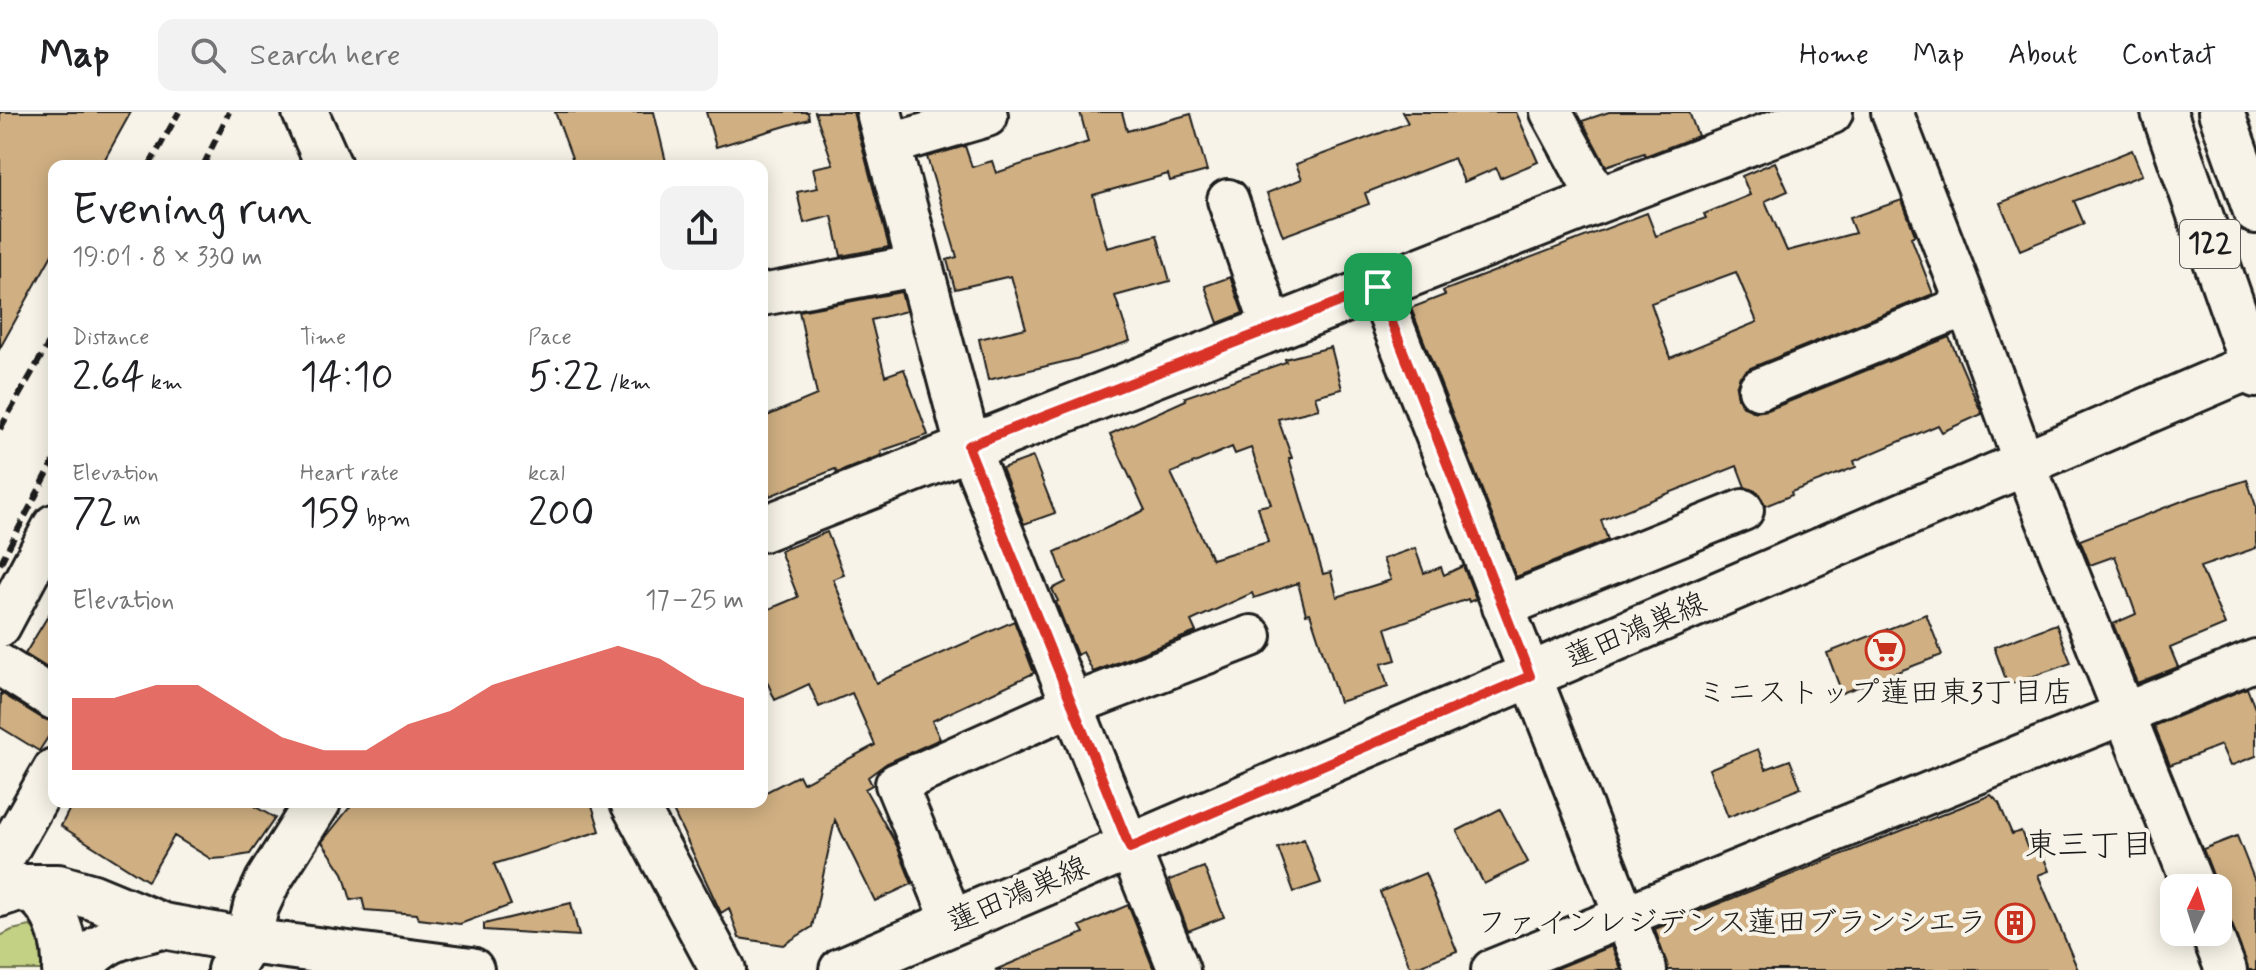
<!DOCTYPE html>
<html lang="en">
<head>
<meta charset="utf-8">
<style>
  :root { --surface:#fff; --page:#f2f2f2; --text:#202124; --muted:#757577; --line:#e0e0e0; --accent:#d93025 }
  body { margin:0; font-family:Mynerve,"Klee One",sans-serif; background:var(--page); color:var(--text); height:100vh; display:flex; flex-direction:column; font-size:30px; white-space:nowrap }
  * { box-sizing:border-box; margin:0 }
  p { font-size:26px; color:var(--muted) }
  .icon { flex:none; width:44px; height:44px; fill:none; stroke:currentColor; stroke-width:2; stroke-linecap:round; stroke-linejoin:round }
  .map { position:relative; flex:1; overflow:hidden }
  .panel { position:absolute; left:48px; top:48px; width:720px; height:648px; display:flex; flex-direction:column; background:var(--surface); border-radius:16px; box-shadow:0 4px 20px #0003 }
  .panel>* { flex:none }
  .needle { width:52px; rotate:4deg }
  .buttons { position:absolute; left:2160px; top:762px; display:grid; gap:16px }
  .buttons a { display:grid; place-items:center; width:72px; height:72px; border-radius:16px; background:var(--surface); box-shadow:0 4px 20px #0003; font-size:40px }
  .pin { position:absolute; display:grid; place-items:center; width:68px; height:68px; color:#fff; margin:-34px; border-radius:16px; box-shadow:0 4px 12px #0006 }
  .round { display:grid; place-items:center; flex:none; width:84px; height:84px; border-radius:16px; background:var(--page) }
  .overview { display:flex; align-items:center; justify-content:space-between; height:136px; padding:0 24px }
  h1 { font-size:44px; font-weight:600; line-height:60px }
  .metrics { display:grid; grid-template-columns:repeat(3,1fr); gap:12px; height:136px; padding:8px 24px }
  .metrics div { display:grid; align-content:center }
  .metrics b { font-size:40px; font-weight:600 }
  .metrics small { font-size:22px; font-weight:400 }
  .metrics p { font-size:22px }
  .chart { height:224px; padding:16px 24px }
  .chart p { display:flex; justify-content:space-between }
  .chart svg { width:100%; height:144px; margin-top:8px; fill:var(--accent); opacity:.7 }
  header { display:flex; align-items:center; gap:48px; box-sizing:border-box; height:112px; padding:0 40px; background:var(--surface); border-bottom:2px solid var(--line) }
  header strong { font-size:38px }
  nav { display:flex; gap:44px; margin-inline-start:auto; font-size:28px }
  .search { width:560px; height:72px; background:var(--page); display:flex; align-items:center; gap:20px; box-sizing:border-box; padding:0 28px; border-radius:16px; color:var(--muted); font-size:30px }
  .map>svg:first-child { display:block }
</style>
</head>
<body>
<header>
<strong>Map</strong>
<div class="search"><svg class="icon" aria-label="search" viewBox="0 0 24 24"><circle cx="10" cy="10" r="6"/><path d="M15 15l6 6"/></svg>Search here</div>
<nav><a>Home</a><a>Map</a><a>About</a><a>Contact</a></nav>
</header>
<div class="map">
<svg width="2256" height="858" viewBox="0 0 2256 858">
  <rect width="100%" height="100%" fill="#f7f3e8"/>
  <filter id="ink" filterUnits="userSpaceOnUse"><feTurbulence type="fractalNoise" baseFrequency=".0125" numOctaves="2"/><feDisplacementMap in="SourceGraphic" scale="16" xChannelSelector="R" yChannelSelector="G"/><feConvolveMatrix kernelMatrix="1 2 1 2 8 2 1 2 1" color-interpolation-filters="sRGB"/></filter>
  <g filter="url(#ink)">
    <path fill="#c3d185" stroke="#707650" stroke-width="2" d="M 30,814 L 46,826 L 54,858 L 3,858 L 0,856 L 0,824 L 12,818 Z"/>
    <path fill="#d0b083" stroke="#1c1c1c" stroke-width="2" fill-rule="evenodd" d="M 0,0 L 131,0 L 101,54 L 54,54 L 54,139 L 0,236 Z
      M 555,0 L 654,0 L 667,54 L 575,54 Z
      M 706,0 L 808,0 L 809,7 L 716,35 Z
      M 815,0 L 853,0 L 889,135 L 841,144 L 832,104 L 804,111 L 797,80 L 818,76 L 813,56 L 833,52 Z
      M 1080,0 L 1122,0 L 1127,19 L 1191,2 L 1207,59 L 1170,69 L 1168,62 L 1093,83 L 1107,136 L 1157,123 L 1170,169 L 1115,184 L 1130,229 L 1076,247 L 988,268 L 979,227 L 1026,216 L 1011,164 L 955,177 L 947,148 L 957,145 L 927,45 L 965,34 L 972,55 L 992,49 L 996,61 L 1088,30 Z
      M 1402,0 L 1516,0 L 1538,50 L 1500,66 L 1496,56 L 1464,70 L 1454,46 L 1365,81 L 1369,92 L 1283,124 L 1267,81 L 1302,67 L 1296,52 L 1408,11 Z
      M 1609,0 L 1689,0 L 1698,24 L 1645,44 L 1644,41 L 1606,54 L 1582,9 Z
      M 2132,38 L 2142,63 L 2074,89 L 2084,112 L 2020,138 L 2000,91 Z
      M 1775,50 L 1788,79 L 1765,89 L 1787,139 L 1855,121 L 1849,106 L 1902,88 L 1915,123 L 1911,125 L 1933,182 L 1750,256 L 1740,264 L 1736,275 L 1738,286 L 1744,295 L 1755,300 L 1768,298 L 1949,225 L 1982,302 L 1942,320 L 1938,313 L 1854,349 L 1856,355 L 1791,380 L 1792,383 L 1765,394 L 1758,380 L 1745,375 L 1737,354 L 1601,408 L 1608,428 L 1516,465 L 1411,196 L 1445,183 L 1443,179 L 1647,101 L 1656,124 L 1706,106 L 1704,102 L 1750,83 L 1742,64 ZM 1736,160 L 1757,210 L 1670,246 L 1651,191 Z
      M 1230,165 L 1243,201 L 1218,211 L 1205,174 Z
      M 901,180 L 906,199 L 871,208 L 885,264 L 904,257 L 928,323 L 881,339 L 882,343 L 837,361 L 835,357 L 770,384 L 762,366 L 762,306 L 817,283 L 799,199 Z
      M 1331,235 L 1342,277 L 1315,284 L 1319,297 L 1278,307 L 1292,346 L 1289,346 L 1323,462 L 1331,460 L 1337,485 L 1391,468 L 1383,447 L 1415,436 L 1424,461 L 1441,455 L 1444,463 L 1463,454 L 1476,487 L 1469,490 L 1468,487 L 1386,516 L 1396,548 L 1381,552 L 1388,575 L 1339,590 L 1310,501 L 1306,502 L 1298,471 L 1254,486 L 1252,481 L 1191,509 L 1196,520 L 1093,560 L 1083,540 L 1077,543 L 1056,490 L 1058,489 L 1052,477 L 1066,470 L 1055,440 L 1145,398 L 1110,322 L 1186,288 L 1185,285 L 1286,250 L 1285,247 ZM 1232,335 L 1235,342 L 1251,336 L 1271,392 L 1258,395 L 1268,430 L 1212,447 L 1171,361 Z
      M 1033,345 L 1055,401 L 1024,412 L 1002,356 Z
      M 2247,368 L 2256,394 L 2256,436 L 2200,455 L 2225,513 L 2170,536 L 2178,555 L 2137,571 L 2113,512 L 2136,502 L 2115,444 L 2090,453 L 2080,428 L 2190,386 Z
      M 827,420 L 844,463 L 833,467 L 876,571 L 1014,509 L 1034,561 L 932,609 L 940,627 L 887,651 L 868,665 L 872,673 L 865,677 L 897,734 L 912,772 L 875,789 L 835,708 L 812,815 L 783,833 L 739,826 L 729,796 L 721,801 L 669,690 L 762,690 L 762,682 L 799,663 L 803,671 L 875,633 L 852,581 L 819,595 L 809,572 L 775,588 L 762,558 L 762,500 L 798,485 L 780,439 Z
      M 54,494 L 54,560 L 25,542 Z
      M 1926,502 L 1942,543 L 1842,581 L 1827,541 Z
      M 2056,512 L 2071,551 L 2008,573 L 1994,535 Z
      M 2247,576 L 2256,599 L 2256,644 L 2230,654 L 2221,633 L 2170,653 L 2154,614 Z
      M 1,581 L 42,606 L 54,610 L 54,616 L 39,639 L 0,615 Z
      M 1758,637 L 1766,657 L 1790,648 L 1801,676 L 1728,705 L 1709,657 Z
      M 1991,683 L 1999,691 L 2012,722 L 2021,719 L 2027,735 L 2038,731 L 2049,759 L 2038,763 L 2078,858 L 1668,858 L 1655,817 Z
      M 73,690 L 251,690 L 254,694 L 275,706 L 250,742 L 226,746 L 211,747 L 174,724 L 148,769 L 61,714 Z
      M 354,690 L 591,690 L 600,719 L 494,752 L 511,793 L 460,812 L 419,807 L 417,802 L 365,798 L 362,786 L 351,788 L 343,761 L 322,730 Z
      M 1500,697 L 1528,750 L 1484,772 L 1457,719 Z
      M 2237,724 L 2256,772 L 2256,858 L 2248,858 L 2232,812 L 2225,802 L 2218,785 L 2218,776 L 2203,737 Z
      M 1304,727 L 1321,771 L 1294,780 L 1278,736 Z
      M 1204,755 L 1224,805 L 1188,819 L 1169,768 Z
      M 1425,761 L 1457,839 L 1411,857 L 1380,780 Z
      M 571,791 L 579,824 L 484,818 L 484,812 Z
      M 1128,793 L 1154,858 L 995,858 L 1084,821 L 1080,814 Z
      M 1612,834 L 1621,858 L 1553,858 Z"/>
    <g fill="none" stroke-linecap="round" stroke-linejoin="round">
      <g stroke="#1c1c1c" stroke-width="46">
        <path id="street" d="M 1551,0 L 1599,88
          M 1892,0 L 1967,193 L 2025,353 L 2194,776
          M 888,33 L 987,4
          M 1228,88 L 1273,218
          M 1378,175 L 1646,858
          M 762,183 L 920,153
          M 1759,277 L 1967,193
          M 968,334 L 1179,858
          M 1503,495 L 1743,398
          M 0,514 L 54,413
          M 0,553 L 54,587
          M 0,752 L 54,657
          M 953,810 L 896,672 L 1072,593 L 1251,524
          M 2211,820 L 2226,858
          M 1492,858 L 2256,548"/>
      </g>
      <g stroke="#1c1c1c" stroke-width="50">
        <path id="secondary" d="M 305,0 L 329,54
          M 879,0 L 968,334
          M 762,417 L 1599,88 L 1830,0
          M 633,690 L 723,858
          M 22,775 C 29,779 39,783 44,789 C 60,807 66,835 65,858
          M 0,782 L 22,775 L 58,775 L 93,785 L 163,814 L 248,829 L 471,858
          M 77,858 C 105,824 123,824 163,814
          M 230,858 L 248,829 L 256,795 L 268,769 L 318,690
          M 842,858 L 2256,252"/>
      </g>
      <g stroke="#1c1c1c" stroke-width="50">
        <path id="highway" d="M 2164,0 L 2256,263
          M 2221,0 L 2256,99"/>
      </g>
      <use href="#street" stroke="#f7f3e8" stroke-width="40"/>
      <use href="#secondary" stroke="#f7f3e8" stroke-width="44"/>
      <use href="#highway" stroke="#f7f3e8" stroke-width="44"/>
      <path stroke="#1c1c1c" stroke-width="6" stroke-dasharray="12 6" stroke-linecap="butt" d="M 149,54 L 179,0
        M 203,54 L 229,0
        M 0,317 L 54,222
        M 0,452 L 54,349"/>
    </g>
  </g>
  <g fill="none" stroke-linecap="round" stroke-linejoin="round" filter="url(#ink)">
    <g stroke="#fff" stroke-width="16">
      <path id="route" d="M 1378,175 L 1530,564 L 1130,736 L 968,334 Z"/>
    </g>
    <use href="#route" stroke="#d93025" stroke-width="10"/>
  </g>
  <defs>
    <g id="supermarket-ring" transform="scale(2)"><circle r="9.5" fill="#f7f3e8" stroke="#c8321e" stroke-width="1.5"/><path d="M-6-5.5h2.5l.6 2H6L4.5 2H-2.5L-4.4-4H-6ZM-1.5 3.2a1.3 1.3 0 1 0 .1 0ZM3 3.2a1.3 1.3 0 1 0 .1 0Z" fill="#c8321e"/></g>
    <g id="building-ring" transform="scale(2)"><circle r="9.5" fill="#f7f3e8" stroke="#c8321e" stroke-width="1.5"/><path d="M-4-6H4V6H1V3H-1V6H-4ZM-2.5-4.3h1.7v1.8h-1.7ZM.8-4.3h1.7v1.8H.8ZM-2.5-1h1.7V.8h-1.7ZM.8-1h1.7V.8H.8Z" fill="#c8321e"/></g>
  </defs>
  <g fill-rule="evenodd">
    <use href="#supermarket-ring" x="1885" y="538"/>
    <use href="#building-ring" x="2015" y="811"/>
  </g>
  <g text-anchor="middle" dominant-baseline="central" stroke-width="8" stroke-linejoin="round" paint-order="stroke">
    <rect fill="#f7f3e8" stroke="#5e5c59" stroke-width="2" x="2180" y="108" width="60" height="48" rx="6"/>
    <g font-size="28" font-weight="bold" fill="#1c1c1c">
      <text x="2210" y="132">122</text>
    </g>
    <g font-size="30" fill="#1c1c1c" stroke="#f7f3e8">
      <text transform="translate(1636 519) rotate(-23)">蓮田鴻巣線</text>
      <text transform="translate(1018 783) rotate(-23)">蓮田鴻巣線</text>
    </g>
    <g font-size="30" fill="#1c1c1c" stroke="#f7f3e8">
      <text x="1885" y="581">ミニストップ蓮田東3丁目店</text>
      <text x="1987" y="811" text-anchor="end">ファインレジデンス蓮田ブランシエラ</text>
    </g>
    <g font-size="32" fill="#1c1c1c" stroke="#f7f3e8">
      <text x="2089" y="734">東三丁目</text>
    </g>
  </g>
</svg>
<div class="buttons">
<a><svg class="needle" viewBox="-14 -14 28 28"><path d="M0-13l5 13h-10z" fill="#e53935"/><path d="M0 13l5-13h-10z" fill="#757577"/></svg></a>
</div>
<div class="pin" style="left:1378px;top:175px;background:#1e9e55"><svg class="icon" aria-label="arrive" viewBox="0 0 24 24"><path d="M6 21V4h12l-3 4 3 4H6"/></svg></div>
<section class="panel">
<div class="overview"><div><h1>Evening run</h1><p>19:01 · 8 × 330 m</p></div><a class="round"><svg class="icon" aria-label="share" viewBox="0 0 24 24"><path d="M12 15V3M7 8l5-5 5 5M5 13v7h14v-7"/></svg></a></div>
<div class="metrics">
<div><p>Distance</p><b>2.64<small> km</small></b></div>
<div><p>Time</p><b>14:10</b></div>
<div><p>Pace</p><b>5:22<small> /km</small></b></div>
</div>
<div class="metrics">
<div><p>Elevation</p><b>72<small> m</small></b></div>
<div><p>Heart rate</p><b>159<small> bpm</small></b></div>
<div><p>kcal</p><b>200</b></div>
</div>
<div class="chart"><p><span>Elevation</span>17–25 m</p>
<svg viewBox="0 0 160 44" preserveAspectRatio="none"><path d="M0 44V22L10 22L20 18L30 18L40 26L50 34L60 38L70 38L80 30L90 26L100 18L110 14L120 10L130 6L140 10L150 18L160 22V44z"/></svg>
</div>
</section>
</div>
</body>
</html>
